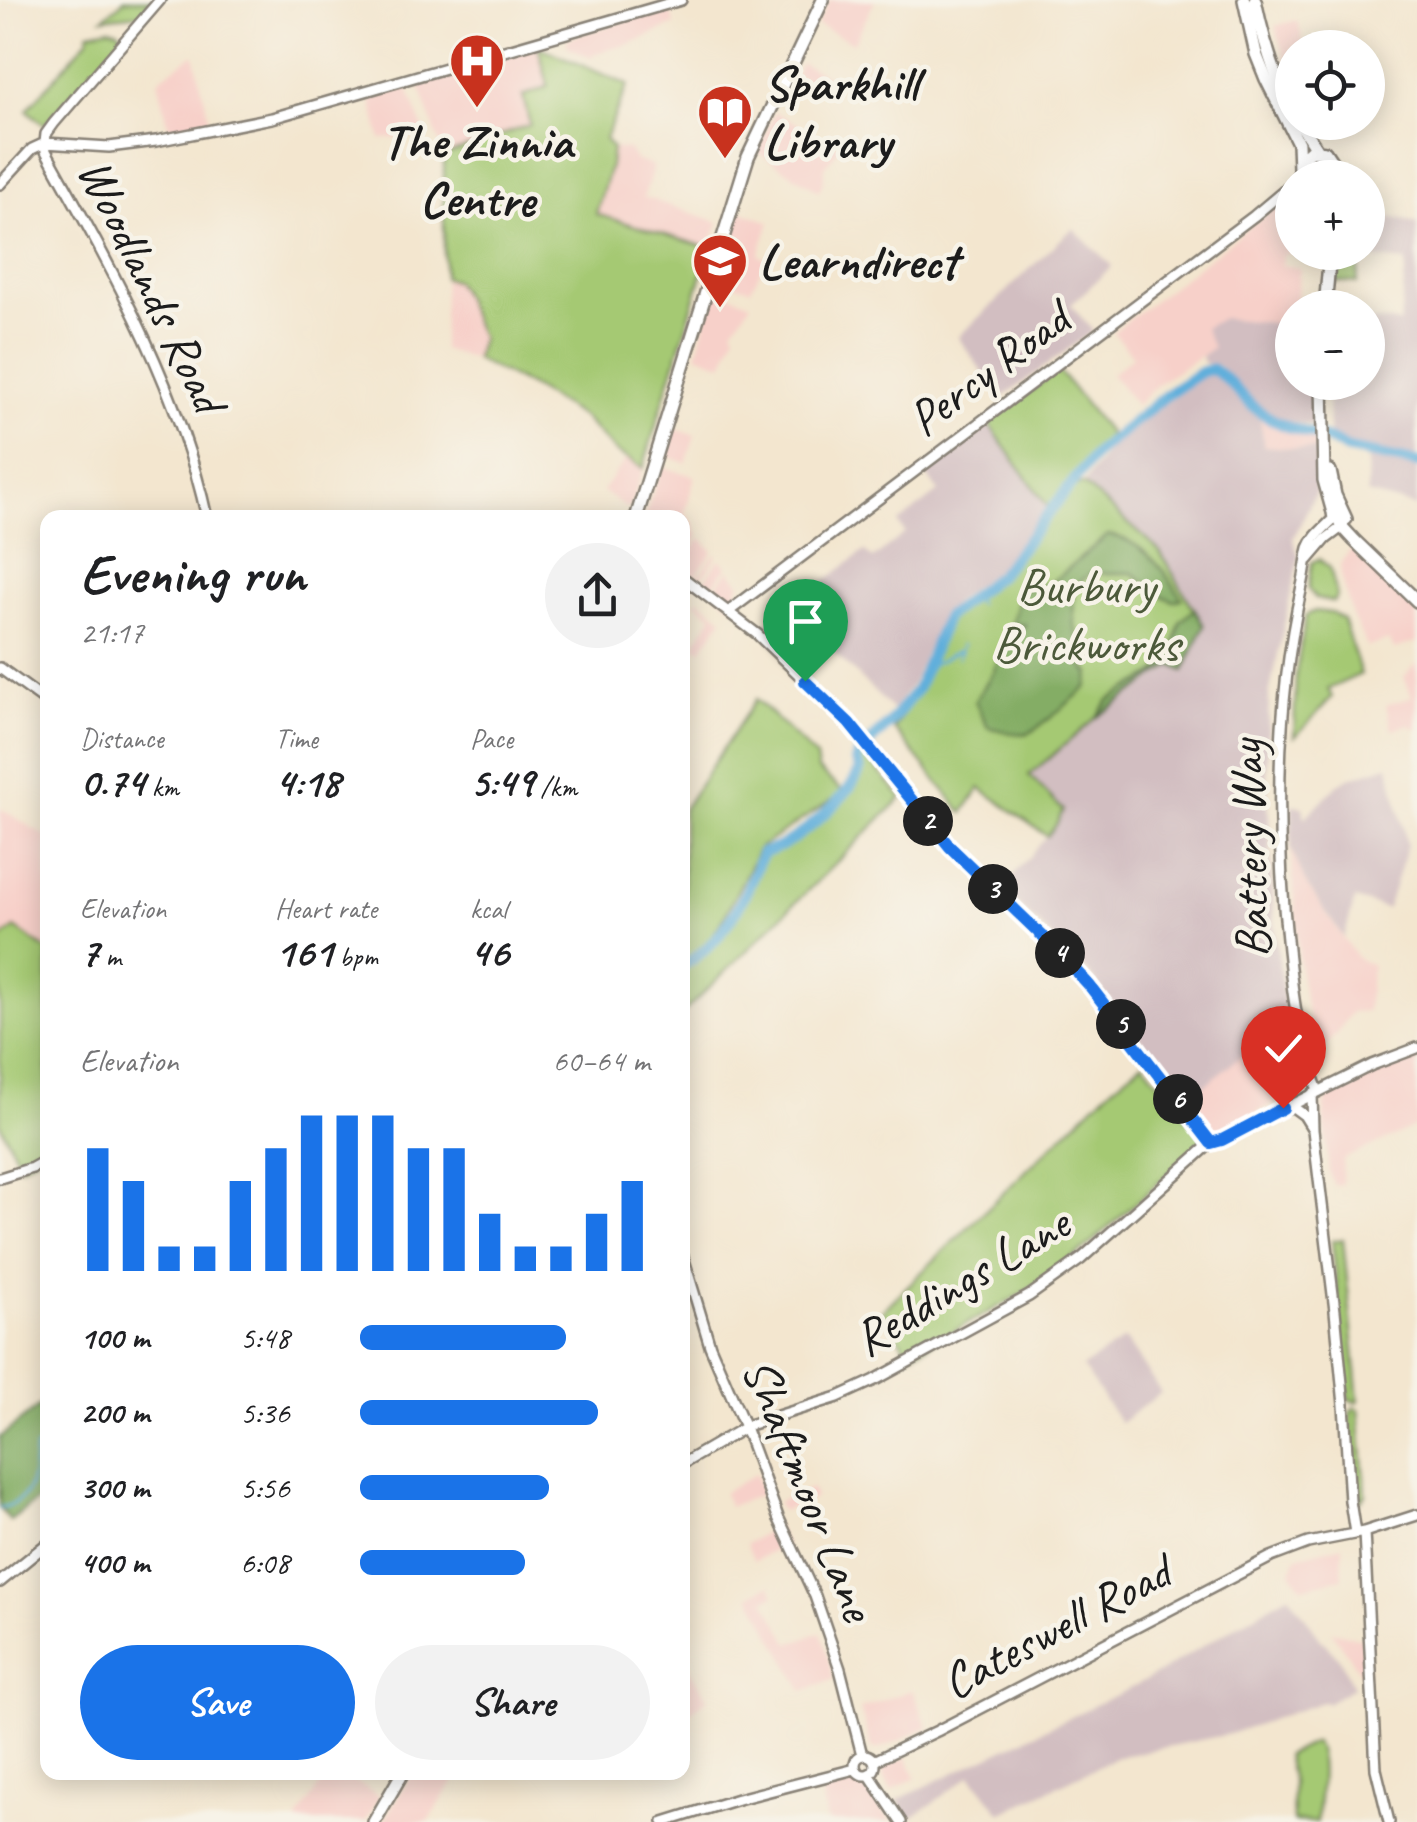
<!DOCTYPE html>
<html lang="en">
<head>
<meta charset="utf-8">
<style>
  :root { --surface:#fff; --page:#f2f2f2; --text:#202124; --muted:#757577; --accent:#1a73e8 }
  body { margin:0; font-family:Caveat,sans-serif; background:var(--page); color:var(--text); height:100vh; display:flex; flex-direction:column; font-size:38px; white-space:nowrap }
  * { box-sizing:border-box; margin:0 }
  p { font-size:32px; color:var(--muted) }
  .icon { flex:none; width:55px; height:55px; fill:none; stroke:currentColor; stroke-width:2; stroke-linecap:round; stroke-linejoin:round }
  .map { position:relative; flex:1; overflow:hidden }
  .panel { position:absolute; left:40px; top:510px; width:650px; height:1270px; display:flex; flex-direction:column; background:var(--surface); border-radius:20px; box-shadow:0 5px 25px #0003 }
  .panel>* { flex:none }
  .tools { position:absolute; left:1275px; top:30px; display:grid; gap:20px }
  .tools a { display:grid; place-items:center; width:110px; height:110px; border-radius:50%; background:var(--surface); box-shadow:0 5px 25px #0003; font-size:50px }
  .pin { position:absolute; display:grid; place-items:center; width:85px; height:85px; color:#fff; margin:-102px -42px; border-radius:50% 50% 50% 0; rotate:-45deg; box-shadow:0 0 10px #0007 }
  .pin .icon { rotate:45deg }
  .km { position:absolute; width:50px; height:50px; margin:-25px; border-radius:50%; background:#222; color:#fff; font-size:28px; line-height:50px; text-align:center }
  .round { display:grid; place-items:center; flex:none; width:105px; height:105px; border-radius:52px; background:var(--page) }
  .headline { display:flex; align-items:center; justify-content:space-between; height:170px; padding:0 40px }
  h1 { font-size:55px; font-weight:700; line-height:75px }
  .figures { display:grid; grid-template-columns:repeat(3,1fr); gap:15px; height:170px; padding:10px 40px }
  .figures div { display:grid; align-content:center }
  .figures b { font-size:42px; font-weight:700 }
  .figures small { font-size:28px; font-weight:400 }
  .figures p { font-size:28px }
  .chart { height:280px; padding:20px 40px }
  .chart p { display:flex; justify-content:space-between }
  .chart svg { width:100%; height:180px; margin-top:10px; stroke:var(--accent); stroke-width:6 }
  .primary-button { display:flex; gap:20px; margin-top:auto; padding:20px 40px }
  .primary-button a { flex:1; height:115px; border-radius:60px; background:var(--accent); color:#fff; font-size:40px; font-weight:700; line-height:115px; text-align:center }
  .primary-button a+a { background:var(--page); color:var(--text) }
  ul { padding:0 40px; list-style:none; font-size:32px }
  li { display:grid; grid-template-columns:160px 120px 1fr; align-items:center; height:75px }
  li i { height:25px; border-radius:12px; background:var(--accent) }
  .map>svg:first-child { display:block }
</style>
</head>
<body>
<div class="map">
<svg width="1417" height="1822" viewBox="0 0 1417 1822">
  <rect width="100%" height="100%" fill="#f7f3e8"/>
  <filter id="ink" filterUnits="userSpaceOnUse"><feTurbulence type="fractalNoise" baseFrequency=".01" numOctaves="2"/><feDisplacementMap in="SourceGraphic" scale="20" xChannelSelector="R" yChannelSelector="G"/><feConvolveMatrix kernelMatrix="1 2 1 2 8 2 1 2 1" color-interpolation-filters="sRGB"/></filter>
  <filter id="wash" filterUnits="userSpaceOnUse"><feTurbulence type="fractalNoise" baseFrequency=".0048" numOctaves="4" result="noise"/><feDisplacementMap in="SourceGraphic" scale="40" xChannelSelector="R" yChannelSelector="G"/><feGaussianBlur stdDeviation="2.25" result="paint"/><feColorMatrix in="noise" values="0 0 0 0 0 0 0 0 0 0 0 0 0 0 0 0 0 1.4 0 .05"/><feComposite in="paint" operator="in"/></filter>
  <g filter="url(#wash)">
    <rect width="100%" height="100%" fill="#f3e6cf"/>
    <path fill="#f7d0c9" d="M 830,0 L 875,0 L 854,43 L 817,25 Z
      M 669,7 L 675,25 L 629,44 L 593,54 L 591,58 L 567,46 L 567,39 Z
      M 1297,20 L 1305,47 L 1292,48 L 1292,78 L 1275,26 Z
      M 538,46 L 548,85 L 530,125 L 444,156 L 419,85 L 420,82 Z
      M 194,54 L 211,125 L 170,132 L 158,80 Z
      M 801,63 L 836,80 L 830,92 L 796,74 Z
      M 406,84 L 426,136 L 381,139 L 370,96 Z
      M 775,112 L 840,147 L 825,167 L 823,182 L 819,191 L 757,152 Z
      M 612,148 L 629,150 L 635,160 L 653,166 L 644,197 L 719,222 L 710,248 L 596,214 L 610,166 Z
      M 1292,194 L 1292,252 L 1282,256 L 1282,265 L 1300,268 L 1296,307 L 1292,308 L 1292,325 L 1222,318 L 1213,348 L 1160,382 L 1136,405 L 1111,374 L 1133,356 L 1113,332 Z
      M 739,210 L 770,222 L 759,255 L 766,259 L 751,289 L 717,279 Z
      M 444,278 L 454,280 L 461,291 L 481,340 L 475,359 L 442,350 Z
      M 715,288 L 751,303 L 733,329 L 736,333 L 723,364 L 697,354 Z
      M 1260,417 L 1284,429 L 1316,439 L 1316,450 L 1264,446 Z
      M 671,428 L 695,435 L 686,463 L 665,455 Z
      M 627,458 L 643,468 L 630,508 L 627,509 L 602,491 Z
      M 662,467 L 695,476 L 685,513 L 696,526 L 693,529 L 699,535 L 683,557 L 682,518 L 644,517 Z
      M 701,538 L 713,551 L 695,576 L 697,577 L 715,554 L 717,556 L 700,580 L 703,582 L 720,559 L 727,567 L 710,588 L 713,590 L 729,570 L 741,584 L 736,588 L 743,596 L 730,604 L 683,567 L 682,563 Z
      M 1351,549 L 1417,612 L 1417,642 L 1394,649 L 1389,640 L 1367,647 L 1352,616 L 1341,575 L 1340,565 Z
      M 698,599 L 723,618 L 701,650 L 694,645 L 713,615 L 695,602 Z
      M 1417,663 L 1417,728 L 1413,728 L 1411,724 L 1392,729 L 1386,705 L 1412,697 L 1404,677 Z
      M 0,808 L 47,837 L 47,951 L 16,928 L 0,940 Z
      M 1291,849 L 1308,887 L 1321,906 L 1357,958 L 1372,965 L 1367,1011 L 1351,1012 L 1336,1035 L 1315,1055 L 1300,973 Z
      M 1267,1034 L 1307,1085 L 1216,1135 L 1187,1099 Z
      M 1417,1057 L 1417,1126 L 1343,1159 L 1342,1184 L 1334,1186 L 1329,1173 L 1324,1113 L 1325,1104 L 1328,1097 L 1377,1069 Z
      M 755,1474 L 763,1494 L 729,1506 L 723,1493 Z
      M 812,1488 L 815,1498 L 782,1511 L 777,1502 Z
      M 776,1525 L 786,1545 L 754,1561 L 746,1544 Z
      M 1343,1545 L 1342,1578 L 1302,1587 L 1291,1571 L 1297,1557 Z
      M 770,1585 L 775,1595 L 765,1600 L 790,1644 L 821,1632 L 834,1679 L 803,1691 L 750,1595 Z
      M 1331,1631 L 1363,1638 L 1367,1677 L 1364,1678 Z
      M 683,1658 L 708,1698 L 683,1718 L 682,1718 Z
      M 912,1690 L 928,1727 L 880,1749 L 875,1749 L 871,1746 L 860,1709 Z
      M 907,1757 L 916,1777 L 891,1791 L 882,1772 L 886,1766 Z
      M 328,1773 L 342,1773 L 380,1797 L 365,1822 L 296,1822 Z
      M 412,1773 L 459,1773 L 428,1822 L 383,1822 Z
      M 855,1778 L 865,1785 L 891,1822 L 827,1822 L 821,1787 Z"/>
    <path fill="#d2bec1" d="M 1389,217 L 1417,223 L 1417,507 L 1367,494 L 1368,451 L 1340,442 L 1329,436 L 1328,383 L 1368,382 L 1368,320 L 1400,323 L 1406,262 L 1370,258 L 1373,232 L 1387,234 Z
      M 1073,228 L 1112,266 L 1071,305 L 1093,331 L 1001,399 L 958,337 Z
      M 1222,318 L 1292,325 L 1292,382 L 1316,383 L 1316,425 L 1284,422 L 1255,404 L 1219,366 L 1203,363 L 1201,356 L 1213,348 L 1204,328 Z
      M 1202,375 L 1214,375 L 1260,417 L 1264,446 L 1316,450 L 1316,492 L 1293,539 L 1299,557 L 1269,695 L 1267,777 L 1274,918 L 1286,1023 L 1297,1072 L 1267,1035 L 1187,1099 L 1088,972 L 1004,891 L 1015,873 L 1056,825 L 1029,775 L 1096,718 L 1172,665 L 1184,671 L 1204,626 L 1159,550 L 1083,484 L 1114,442 Z
      M 988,423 L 1049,507 L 1002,566 L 954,602 L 931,640 L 912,684 L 893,710 L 833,652 L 804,676 L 760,630 L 762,627 L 865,551 L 873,559 L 905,533 L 898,523 L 939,492 L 924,472 Z
      M 1389,765 L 1407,845 L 1387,909 L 1355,899 L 1344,938 L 1308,887 L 1291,849 L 1292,805 L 1303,806 L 1305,818 L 1337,785 L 1351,777 Z
      M 1125,1339 L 1161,1393 L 1120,1423 L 1082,1367 Z
      M 1289,1594 L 1321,1639 L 1340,1659 L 1350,1680 L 1353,1688 L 1327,1703 L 1325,1701 L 1230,1734 L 1117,1757 L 1001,1813 L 971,1775 L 911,1819 L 897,1800 L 1145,1681 Z"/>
    <path fill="#a5c973" stroke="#607248" stroke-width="2.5" d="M 124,0 L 152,0 L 141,14 L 103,18 Z
      M 110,28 L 119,31 L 122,35 L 119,43 L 44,125 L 27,110 L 88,39 L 89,32 Z
      M 538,46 L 628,85 L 605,139 L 612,148 L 610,166 L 596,214 L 710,248 L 643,468 L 615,451 L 582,417 L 532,387 L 475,359 L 481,339 L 461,291 L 454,280 L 444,278 L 444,156 L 530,125 L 523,96 L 547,87 L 548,85 Z
      M 1337,254 L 1360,256 L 1357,283 L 1334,281 Z
      M 1058,370 L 1110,435 L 1093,452 L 1048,507 L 988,423 Z
      M 1083,484 L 1159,550 L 1204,626 L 1184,671 L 1172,665 L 1096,718 L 1029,775 L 1063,810 L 1056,825 L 1047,836 L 980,788 L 963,813 L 894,729 L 926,674 L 947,618 L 1001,574 L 1074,486 Z
      M 1319,559 L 1330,568 L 1337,597 L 1333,602 L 1316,599 L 1308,589 L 1312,562 Z
      M 1315,611 L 1332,613 L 1343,620 L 1361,674 L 1328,689 L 1332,697 L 1296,736 L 1294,737 L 1296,673 L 1306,615 Z
      M 756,699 L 816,757 L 818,770 L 844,792 L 759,848 L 726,914 L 712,937 L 693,956 L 683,962 L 683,809 Z
      M 861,751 L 902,798 L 683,1013 L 683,966 C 726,941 745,898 762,853 L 785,844 L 843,798 L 857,778 L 860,769 L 856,760 Z
      M 15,928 L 48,951 L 47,1150 L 21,1166 L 0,1124 L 0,940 Z
      M 1143,1062 L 1205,1141 L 1088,1246 L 1025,1292 L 910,1355 L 882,1311 L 1111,1088 Z
      M 1343,1239 L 1358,1390 L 1359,1400 L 1357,1402 L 1349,1399 L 1332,1241 Z
      M 1355,1407 L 1359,1409 L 1366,1494 L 1360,1501 L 1354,1502 L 1350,1412 Z
      M 1315,1742 C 1326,1764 1318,1797 1317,1822 L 1293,1822 L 1292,1782 L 1286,1755 Z"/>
    <path fill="#84ad65" stroke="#506440" stroke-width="2.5" d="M 1108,535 C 1142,539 1166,571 1182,599 L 1173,601 L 1164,597 L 1133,573 L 1091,573 L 1073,587 L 1074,625 L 1080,643 L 1075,659 L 1090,673 L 1087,687 C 1076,696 1037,731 1029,733 C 1016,736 1001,730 988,727 L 975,701 L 994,671 L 1001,652 L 1025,625 L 1012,623 L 1020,591 L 1052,582 Z
      M 1195,609 L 1204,626 L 1184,671 L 1172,665 L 1096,718 L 1109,700 L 1156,673 L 1171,659 L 1180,622 Z
      M 47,1400 L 47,1493 L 10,1521 L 0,1508 L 0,1437 Z"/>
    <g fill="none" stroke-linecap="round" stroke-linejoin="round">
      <path stroke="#61afdb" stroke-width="2.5" d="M 974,594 L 978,604
        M 958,658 L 962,645
        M 928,664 C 942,664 947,653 960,651
        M 0,1508 C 34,1501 32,1478 35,1449 L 48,1437"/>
      <path stroke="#61afdb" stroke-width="11" d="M 682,966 C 726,941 745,898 762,853 C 770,850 779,848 785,844 C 808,830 852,794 860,769 L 856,760 L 861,751 L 891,722 L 917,689 L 946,617 L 1000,574 L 1097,452 L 1170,392 L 1201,372 L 1212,369 C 1231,379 1242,400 1259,411 C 1270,418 1282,426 1295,429 C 1312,435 1331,438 1346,449 L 1417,463"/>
    </g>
  </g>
  <g filter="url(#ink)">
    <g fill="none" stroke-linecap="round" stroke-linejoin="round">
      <g stroke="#888176" stroke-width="14">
        <path id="secondary" d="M 45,143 L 109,147 L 156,141 L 272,118 L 681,0
          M 45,143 L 46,151 C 111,268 178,384 207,518
          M 0,184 L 32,149 L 45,143 L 46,134 L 54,123 L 160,0
          M 1308,560 L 1326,539 L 1342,527 L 1344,522
          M 682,577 L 757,634 L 849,723 L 949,847 L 1058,951 L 1089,985 L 1211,1143
          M 728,612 L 1254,216 L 1292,184
          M 0,668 L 48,703
          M 1318,1091 C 1298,1039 1294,1005 1288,950 C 1275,829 1275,705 1302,586 C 1305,574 1306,560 1309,548 C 1313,536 1325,528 1333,519 L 1332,512
          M 1312,1094 L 1313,1130 L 1335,1311 L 1344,1405 L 1350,1501 L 1355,1533
          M 1287,1108 L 1293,1107 L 1304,1115 L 1312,1128
          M 0,1178 L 32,1168 L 48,1159
          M 682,1253 L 710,1346 L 745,1427 L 778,1517 L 815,1596 L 840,1669 L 862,1755
          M 682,1464 L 749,1425 L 838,1397 L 875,1380 L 1029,1296 L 1081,1259 L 1211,1143 L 1222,1140 L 1372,1065 L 1417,1048
          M 1364,1532 L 1376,1769 L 1389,1822
          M 0,1582 L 48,1543
          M855 1765a10 10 0 1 1 20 0a10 10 0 1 1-20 0Z
          M 874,1761 L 937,1731 L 1271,1557 L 1308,1543 L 1364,1532 L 1417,1515
          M 869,1774 L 901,1822
          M 664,1822 L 738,1799 L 855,1769"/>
      </g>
      <g stroke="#888176" stroke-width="16">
        <path id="highway" d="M 1244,0 L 1256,54 L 1266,79 L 1298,143 L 1299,169 L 1303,178
          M 1255,0 C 1263,39 1274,76 1292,111
          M 1299,122 L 1317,150
          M 1300,160 L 1311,150 L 1325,152 L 1333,164 L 1329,178
          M 1325,308 L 1330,252
          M 1322,382 L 1324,480 L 1332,509 L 1342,527 L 1354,540 L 1417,601
          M 1330,471 L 1335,495 L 1346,519
          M 636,518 L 748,157 L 823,0
          M 374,1822 L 403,1772"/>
      </g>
      <use href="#secondary" stroke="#fff" stroke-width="9"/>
      <use href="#highway" stroke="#fff" stroke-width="11"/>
    </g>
  </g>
  <g fill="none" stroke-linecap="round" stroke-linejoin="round" filter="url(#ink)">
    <g stroke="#fff" stroke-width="20">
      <path id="route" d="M 805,681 L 849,723 L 950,847 L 1058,951 L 1089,985 L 1211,1143 L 1222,1140 L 1283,1108"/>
    </g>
    <use href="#route" stroke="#1a73e8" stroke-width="12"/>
  </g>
  <defs>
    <g id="hospital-pin" transform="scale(2.875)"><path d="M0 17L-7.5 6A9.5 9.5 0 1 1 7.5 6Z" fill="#c8321e" stroke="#f7f3e8"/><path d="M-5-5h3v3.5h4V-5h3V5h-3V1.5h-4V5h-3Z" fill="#fff"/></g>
    <g id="library-pin" transform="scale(2.875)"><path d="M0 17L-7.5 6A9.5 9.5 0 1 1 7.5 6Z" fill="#c8321e" stroke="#f7f3e8"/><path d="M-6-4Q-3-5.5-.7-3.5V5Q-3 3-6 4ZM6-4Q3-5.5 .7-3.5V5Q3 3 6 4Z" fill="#fff"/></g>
    <g id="university-pin" transform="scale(2.875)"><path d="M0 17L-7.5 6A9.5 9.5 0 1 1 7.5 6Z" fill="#c8321e" stroke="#f7f3e8"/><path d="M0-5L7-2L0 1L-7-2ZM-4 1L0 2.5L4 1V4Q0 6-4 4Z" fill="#fff"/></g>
  </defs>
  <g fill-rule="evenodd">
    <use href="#hospital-pin" x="477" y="61"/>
    <use href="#library-pin" x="725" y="112"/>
    <use href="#university-pin" x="720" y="261"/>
  </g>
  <g text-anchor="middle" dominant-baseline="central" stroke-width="9" stroke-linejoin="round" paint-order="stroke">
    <g font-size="50" font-weight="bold" fill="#1c1c1c" stroke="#f7f3e8" text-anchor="start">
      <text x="764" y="83">Sparkhill<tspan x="764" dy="58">Library</tspan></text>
      <text x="477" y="141" text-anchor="middle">The Zinnia<tspan x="477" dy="58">Centre</tspan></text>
      <text x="759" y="261">Learndirect</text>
    </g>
    <g font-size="50" fill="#1c1c1c" stroke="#f7f3e8">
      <text transform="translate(152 285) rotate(64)">Woodlands Road</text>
      <text transform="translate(988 369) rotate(-37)">Percy Road</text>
      <text transform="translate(1249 849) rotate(-92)">Battery Way</text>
      <text transform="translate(961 1281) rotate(-31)">Reddings Lane</text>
      <text transform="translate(809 1489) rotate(68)">Shaftmoor Lane</text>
      <text transform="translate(1056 1627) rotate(-28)">Cateswell Road</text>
    </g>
    <g font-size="50" fill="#4c593a" stroke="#f7f3e8">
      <text x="1086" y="586">Burbury<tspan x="1086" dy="58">Brickworks</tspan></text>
    </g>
  </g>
</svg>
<div class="tools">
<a><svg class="icon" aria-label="locate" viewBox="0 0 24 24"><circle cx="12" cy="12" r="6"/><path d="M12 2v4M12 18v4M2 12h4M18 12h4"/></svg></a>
<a>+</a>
<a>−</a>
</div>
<div class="pin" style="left:805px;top:681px;background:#1e9e55"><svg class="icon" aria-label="arrive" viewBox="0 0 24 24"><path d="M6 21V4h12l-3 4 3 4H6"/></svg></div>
<div class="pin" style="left:1283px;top:1108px;background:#d93025"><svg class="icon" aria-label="check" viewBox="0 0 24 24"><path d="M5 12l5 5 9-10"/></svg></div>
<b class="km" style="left:928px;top:821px">2</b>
<b class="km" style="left:993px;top:889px">3</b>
<b class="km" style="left:1060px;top:953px">4</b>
<b class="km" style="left:1121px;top:1024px">5</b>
<b class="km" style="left:1178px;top:1099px">6</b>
<section class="panel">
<div class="headline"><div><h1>Evening run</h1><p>21:17</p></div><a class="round"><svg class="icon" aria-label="share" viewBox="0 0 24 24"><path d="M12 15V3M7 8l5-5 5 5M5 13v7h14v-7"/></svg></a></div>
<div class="figures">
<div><p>Distance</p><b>0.74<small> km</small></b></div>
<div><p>Time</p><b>4:18</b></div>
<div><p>Pace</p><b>5:49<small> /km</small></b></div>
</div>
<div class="figures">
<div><p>Elevation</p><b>7<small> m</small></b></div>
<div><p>Heart rate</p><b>161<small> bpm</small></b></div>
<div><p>kcal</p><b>46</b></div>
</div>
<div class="chart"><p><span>Elevation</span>60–64 m</p>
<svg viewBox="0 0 160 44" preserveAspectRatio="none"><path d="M5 44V14M15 44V22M25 44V38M35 44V38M45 44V22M55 44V14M65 44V6M75 44V6M85 44V6M95 44V14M105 44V14M115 44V30M125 44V38M135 44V38M145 44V30M155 44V22"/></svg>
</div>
<ul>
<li><b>100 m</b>5:48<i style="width:71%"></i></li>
<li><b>200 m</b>5:36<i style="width:82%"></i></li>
<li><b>300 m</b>5:56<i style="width:65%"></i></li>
<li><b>400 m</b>6:08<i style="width:57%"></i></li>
</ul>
<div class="primary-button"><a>Save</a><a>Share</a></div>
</section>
</div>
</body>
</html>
